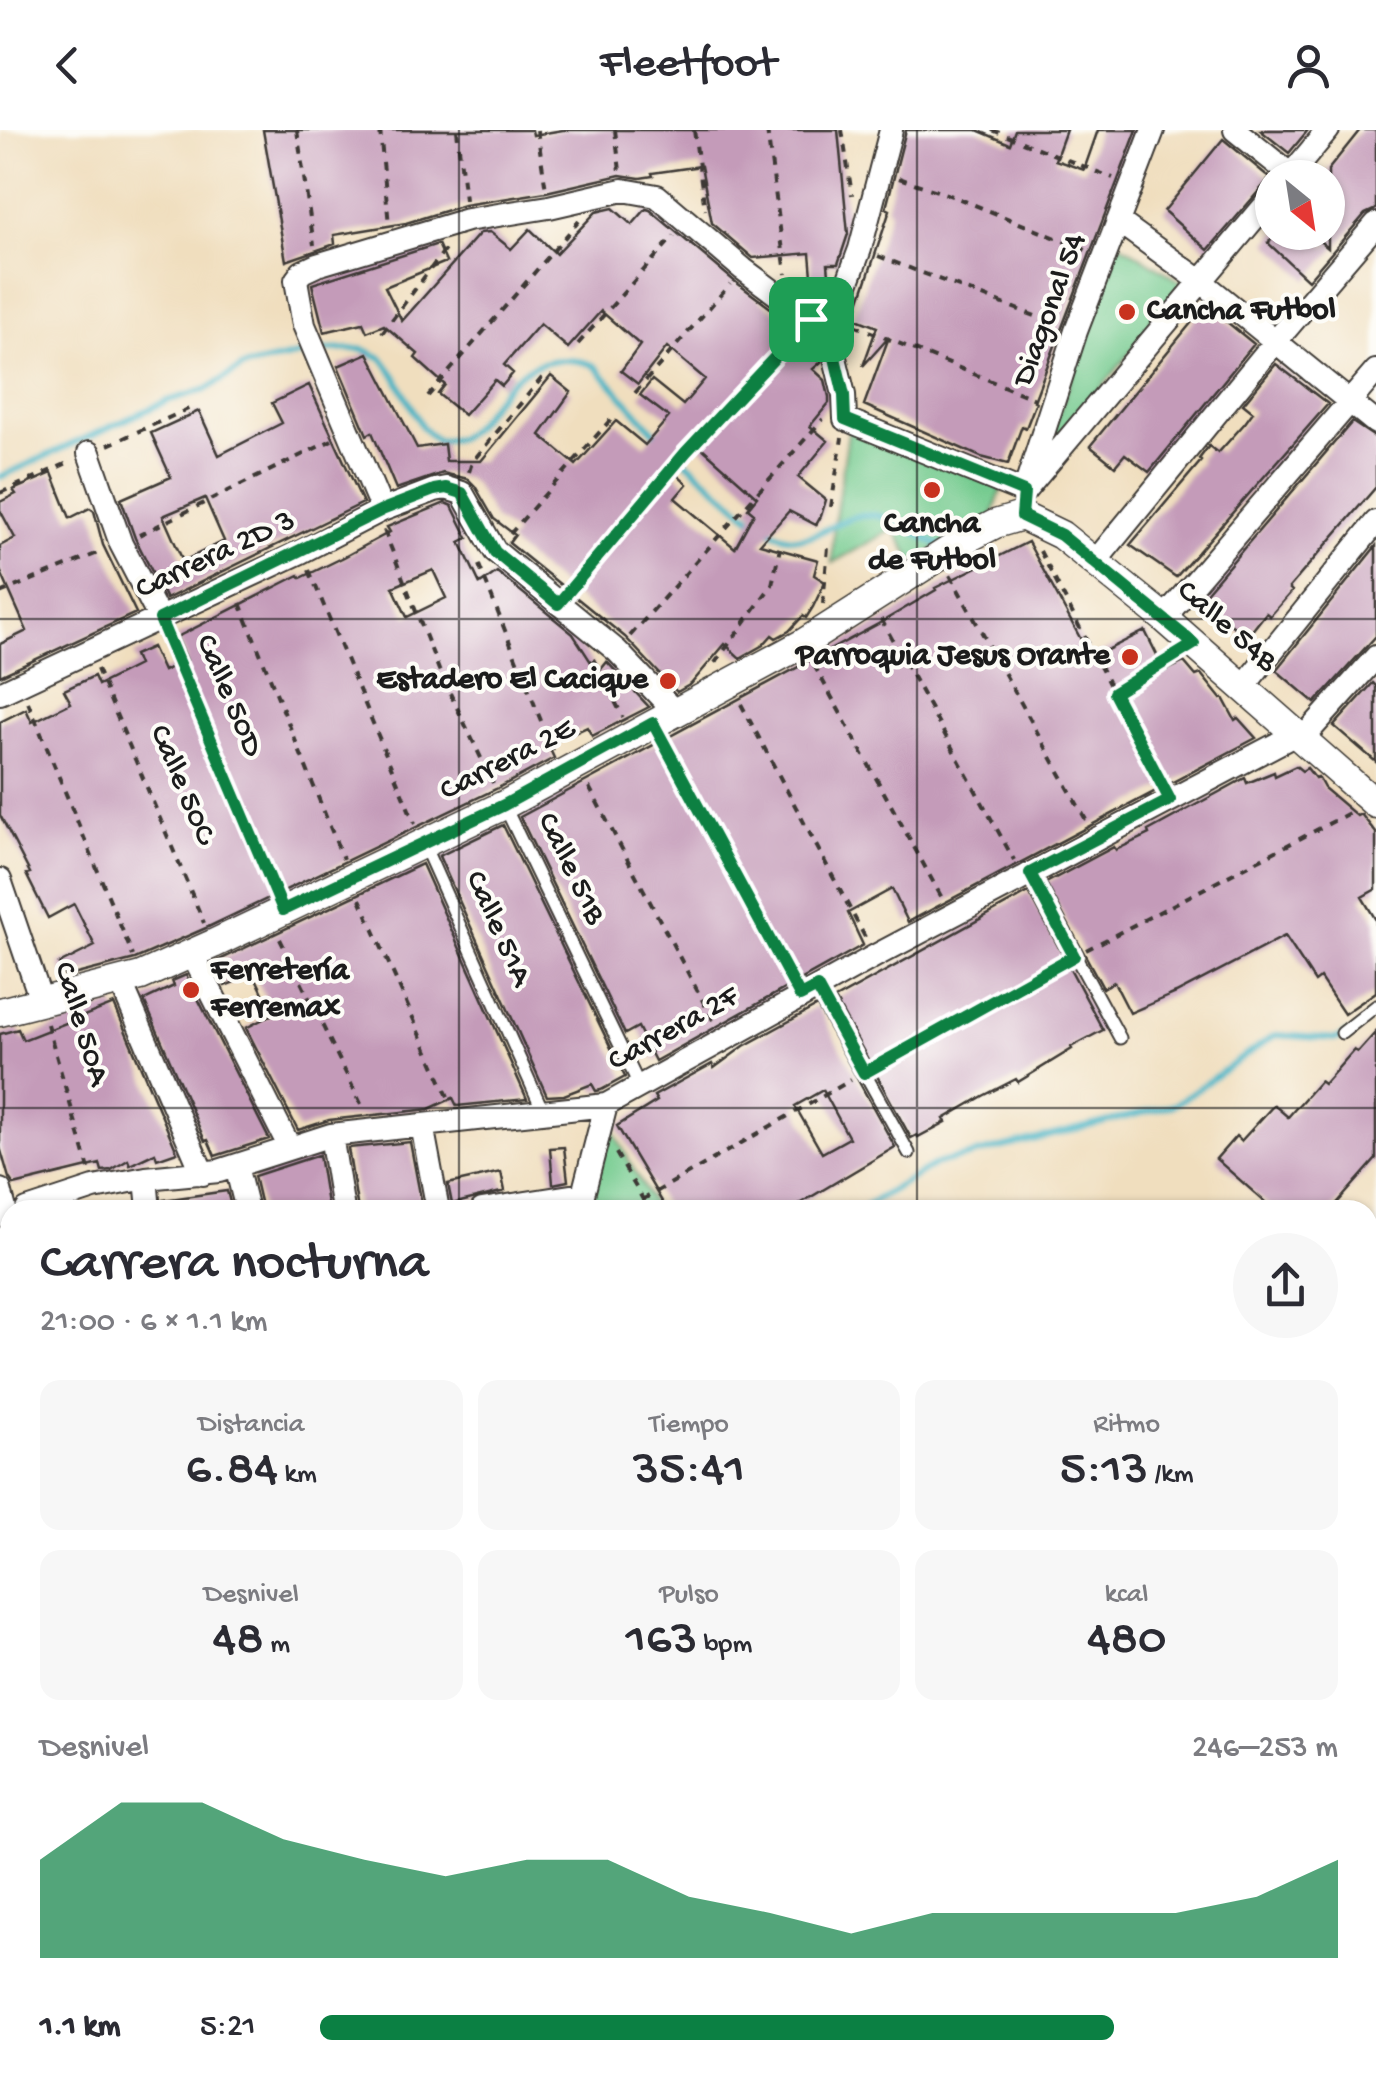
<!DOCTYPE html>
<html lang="es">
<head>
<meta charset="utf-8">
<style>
  :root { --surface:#fff; --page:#f7f7f7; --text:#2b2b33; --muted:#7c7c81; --accent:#0b8043 }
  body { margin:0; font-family:"Gochi Hand",sans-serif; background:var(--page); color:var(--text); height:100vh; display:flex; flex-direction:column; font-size:38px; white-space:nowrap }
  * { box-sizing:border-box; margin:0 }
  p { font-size:32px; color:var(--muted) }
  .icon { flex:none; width:55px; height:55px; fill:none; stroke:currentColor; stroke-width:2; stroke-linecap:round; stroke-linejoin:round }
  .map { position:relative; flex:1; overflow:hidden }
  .sheet { position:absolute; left:0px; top:1070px; width:1378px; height:888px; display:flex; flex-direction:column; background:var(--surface); border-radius:30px 30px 0 0; box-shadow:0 2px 8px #0004 }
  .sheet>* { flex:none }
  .needle { width:65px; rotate:150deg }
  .controls { position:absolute; left:1255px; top:30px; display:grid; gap:20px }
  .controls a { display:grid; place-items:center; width:90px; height:90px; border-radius:50%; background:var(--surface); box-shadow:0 2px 8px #0004; font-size:50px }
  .pin { position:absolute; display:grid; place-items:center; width:85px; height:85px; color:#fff; margin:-42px; border-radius:20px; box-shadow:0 5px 15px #0006 }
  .round { display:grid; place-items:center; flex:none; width:105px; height:105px; border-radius:52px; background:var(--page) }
  .summary { display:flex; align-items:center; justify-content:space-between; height:170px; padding:0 40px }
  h1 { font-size:55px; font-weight:600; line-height:75px }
  .figures { display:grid; grid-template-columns:repeat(3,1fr); gap:15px; height:170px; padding:10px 40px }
  .figures div { display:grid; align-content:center; border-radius:20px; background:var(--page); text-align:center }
  .figures b { font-size:50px; font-weight:600 }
  .figures small { font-size:28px; font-weight:400 }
  .figures p { font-size:28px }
  .chart { height:280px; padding:20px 40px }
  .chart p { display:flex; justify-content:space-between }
  .chart svg { width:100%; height:180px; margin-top:10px; fill:var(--accent); opacity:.7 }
  ul { padding:0 40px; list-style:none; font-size:32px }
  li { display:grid; grid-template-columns:160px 120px 1fr; align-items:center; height:75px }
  li i { height:25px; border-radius:12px; background:var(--accent) }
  header { display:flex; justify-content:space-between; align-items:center; height:130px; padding:0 40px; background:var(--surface); font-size:45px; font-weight:600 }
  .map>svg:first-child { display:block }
</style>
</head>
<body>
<header><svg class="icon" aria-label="back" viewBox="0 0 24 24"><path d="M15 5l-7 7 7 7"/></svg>Fleetfoot<svg class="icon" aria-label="person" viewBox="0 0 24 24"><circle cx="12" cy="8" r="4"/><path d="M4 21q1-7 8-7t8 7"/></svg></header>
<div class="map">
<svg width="1376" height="1956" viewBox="0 0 1376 1956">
  <rect width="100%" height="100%" fill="#fdfcf7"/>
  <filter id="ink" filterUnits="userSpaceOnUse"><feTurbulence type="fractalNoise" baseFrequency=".01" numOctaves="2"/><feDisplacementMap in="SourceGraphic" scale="20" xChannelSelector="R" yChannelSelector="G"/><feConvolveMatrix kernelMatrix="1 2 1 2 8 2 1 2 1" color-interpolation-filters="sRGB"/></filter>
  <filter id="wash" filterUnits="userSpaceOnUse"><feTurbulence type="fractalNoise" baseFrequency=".0048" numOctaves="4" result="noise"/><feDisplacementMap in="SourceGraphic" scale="40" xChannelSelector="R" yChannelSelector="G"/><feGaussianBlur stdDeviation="2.25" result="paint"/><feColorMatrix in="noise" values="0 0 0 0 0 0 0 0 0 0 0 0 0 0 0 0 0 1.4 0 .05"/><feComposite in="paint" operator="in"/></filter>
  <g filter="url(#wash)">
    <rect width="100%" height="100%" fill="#f0debe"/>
    <path fill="#75cb8f" stroke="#487456" stroke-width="2.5" d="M 1118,112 L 1186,155 L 1043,329 Z
      M 849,297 L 1002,357 L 992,388 L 913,431 L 894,399 L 832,433 L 834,396 Z
      M 608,991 L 656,1080 L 591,1080 Z"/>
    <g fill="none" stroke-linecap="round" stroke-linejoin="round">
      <path stroke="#47b4c4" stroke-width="6" d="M 672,319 L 757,393
        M 0,347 L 167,271 L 207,259 L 243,237 L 323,220 L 363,219 L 382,228 L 396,247 L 422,297 L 437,311 L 459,308 L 470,300 C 498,269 516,230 563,230 C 574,230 585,231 595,236 L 659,307
        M 767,399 C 816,427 831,381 874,385 C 892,387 922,408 941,416
        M 858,1080 L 936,1034 L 1174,975 L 1275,905 L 1337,909 L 1346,904
        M 0,1244 L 10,1235
        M 0,1251 L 10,1266
        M 0,1324 C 5,1311 2,1300 10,1288"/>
    </g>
    <g id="blocks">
      <path fill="#c49bb9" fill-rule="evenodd" d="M 263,0 L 532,0 L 533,5 L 563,0 L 838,0 L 848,104 L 838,134 L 828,134 L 830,156 L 826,167 L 814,169 L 810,123 L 753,128 L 712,93 L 701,36 L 652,43 L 653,46 L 640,48 L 620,45 L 546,62 L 464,75 L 406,93 L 334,105 L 335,114 L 286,131 Z
        M 906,0 L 977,0 L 1010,14 L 1015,0 L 1066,0 L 1055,30 L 1084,40 L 1098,0 L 1137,0 L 1034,271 L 1036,272 L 1026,298 L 1022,296 L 1008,334 L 981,327 L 864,275 L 889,207 L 863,236 L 877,197 L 854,188 L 890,80 L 886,78 Z
        M 1260,0 L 1308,0 L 1289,23 Z
        M 1360,0 L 1376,0 L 1376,79 L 1365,84 L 1308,150 L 1268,113 L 1277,102 L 1291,102 L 1302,112 L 1310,103 L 1328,118 L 1328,40 Z
        M 1223,9 L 1270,48 L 1208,120 L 1164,81 Z
        M 613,78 L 632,95 L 646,79 L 650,80 L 733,150 L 816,212 L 821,232 L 813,239 L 825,250 L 829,267 L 829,273 L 810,296 L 828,311 L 798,347 L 826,370 L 821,386 L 816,395 L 789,381 L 760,414 L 818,430 L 814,445 L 825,452 L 813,477 L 806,488 L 803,486 L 789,501 L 776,508 L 772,505 L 763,515 L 740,528 L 725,514 L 691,554 L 677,562 L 625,507 L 509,413 L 515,405 L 494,389 L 475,356 L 468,349 L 443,343 L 396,359 L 372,302 L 367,305 L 338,236 L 368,223 L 417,318 L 444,314 L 446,331 L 481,331 L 551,246 L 571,262 L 540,305 L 576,335 L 616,291 L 645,315 L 669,287 L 640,265 L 652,250 L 683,275 L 705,249 L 667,217 L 638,254 L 621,241 L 640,215 L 601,181 L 568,218 L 540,194 L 504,235 L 513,243 L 502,256 L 495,250 L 464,285 L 438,264 L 445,255 L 415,228 L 418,224 L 384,195 L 367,202 L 363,193 L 324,202 L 312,154 L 438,114 L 446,132 L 385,157 L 402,191 L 480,103 L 490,102 L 511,119 L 530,99 L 556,124 L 596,82 ZM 691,308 L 757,367 L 748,378 L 754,383 L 735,418 L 675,368 L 687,354 L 667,336 Z
        M 1206,175 L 1254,214 L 1149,342 L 1125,324 L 1115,336 L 1090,316 Z
        M 1276,234 L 1328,274 L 1176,447 L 1130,415 L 1201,331 L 1199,329 L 1209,316 L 1218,323 L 1245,293 L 1253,282 L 1243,274 Z
        M 309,255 L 363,373 L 166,469 L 135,408 L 121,369 L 171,347 L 151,303 L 199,281 L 219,325 L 282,293 L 272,273 ZM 205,368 L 224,411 L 183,431 L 163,386 Z
        M 1352,292 L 1376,308 L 1376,357 L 1289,458 L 1292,461 L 1270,486 L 1266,483 L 1247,507 L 1216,483 L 1213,486 L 1197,473 Z
        M 52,343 L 70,388 L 90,378 L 94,381 L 103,415 L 136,483 L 0,546 L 0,514 L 27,501 L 0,440 L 0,416 L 15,408 L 0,380 L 0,372 L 16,364 L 13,360 Z
        M 445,373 L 452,376 L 468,408 L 460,412 L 480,454 L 497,442 L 573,504 L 598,543 L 607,532 L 649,577 L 592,606 L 587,597 L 548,615 L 554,628 L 496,659 L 206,798 L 135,829 L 65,847 L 59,834 L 95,816 L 74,774 L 48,788 L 26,744 L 30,743 L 0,685 L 0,592 L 26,579 L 32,592 L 71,573 L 64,560 L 94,546 L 98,555 L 138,535 L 134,525 L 152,517 L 163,541 L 187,530 L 177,507 L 299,445 L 301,448 L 344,427 L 390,402 L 387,397 ZM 433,440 L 446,468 L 407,487 L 393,457 Z
        M 1028,412 L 1091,528 L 1145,501 L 1165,541 L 1184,532 L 1196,546 L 1201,544 L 1221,569 L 1223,568 L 1235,590 L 1238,588 L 1256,608 L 908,792 L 892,759 L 848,783 L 863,815 L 655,931 L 638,897 L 625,904 L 520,687 L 878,494 L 936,460 L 935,458 Z
        M 1376,416 L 1376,506 L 1315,573 L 1276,540 Z
        M 1373,553 L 1376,556 L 1376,632 L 1334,596 Z
        M 1296,636 L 1302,641 L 1307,638 L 1315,648 L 1318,647 L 1324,658 L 1357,686 L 1361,684 L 1376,703 L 1376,759 L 1362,767 L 1376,790 L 1376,862 L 1344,884 L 1320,848 L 1315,852 L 1285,806 L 1176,863 L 1130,883 L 1114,852 L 1103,858 L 1046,753 L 1114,717 L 1116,720 L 1149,704 L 1148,701 L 1245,648 L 1247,653 L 1274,642 L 1275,646 Z
        M 503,695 L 625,947 L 601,960 L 596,961 L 592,954 L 564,965 L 547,966 L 439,726 Z
        M 422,734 L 527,969 L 457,976 L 453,968 L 429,979 L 329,990 L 298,1000 L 246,898 L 273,884 L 254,844 L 225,856 L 213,833 Z
        M 1029,762 L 1103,900 L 1071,917 L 1072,919 L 1018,952 L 1016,949 L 983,966 L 944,989 L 946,992 L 918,1007 L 917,1005 L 911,1008 L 835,869 Z
        M 186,845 L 269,1009 L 215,1026 L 208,1010 L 205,1011 L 144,870 L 174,856 L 172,851 Z
        M 114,874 L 177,1022 L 157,1029 L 155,1023 L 130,1035 L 128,1030 L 111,1040 L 102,1041 L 100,1034 L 14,1055 L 9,1048 L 0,1017 L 0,904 L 18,899 L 23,910 Z
        M 817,876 L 895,1017 L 789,1080 L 667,1080 L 617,996 L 657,971 L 654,966 L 712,934 L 714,938 L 744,916 ZM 823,960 L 849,1008 L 822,1023 L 795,976 Z
        M 1376,902 L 1376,1029 L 1331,1080 L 1274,1080 L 1216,1029 L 1236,1006 L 1241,1011 L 1274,975 L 1288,987 L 1320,951 L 1324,954 L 1354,920 L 1358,922 Z
        M 410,1012 L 423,1080 L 358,1080 L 348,1018 Z
        M 564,1017 L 568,1051 L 553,1054 L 550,1018 Z
        M 319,1025 L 328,1080 L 262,1080 L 254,1046 Z
        M 501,1042 L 505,1061 L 452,1074 L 448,1054 Z
        M 227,1061 L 232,1080 L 164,1080 L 163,1070 Z"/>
    </g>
  </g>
  <g filter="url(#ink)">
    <use href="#blocks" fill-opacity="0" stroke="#3c3934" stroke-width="2.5"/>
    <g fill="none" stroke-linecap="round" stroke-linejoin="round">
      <g stroke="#3c3934" stroke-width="15">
        <path id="service" d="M 504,675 L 640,957
          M 423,713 L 543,981
          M 1030,743 L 1120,908
          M 817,857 L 909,1023
          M 1342,903 L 1376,876"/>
      </g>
      <g stroke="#3c3934" stroke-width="26">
        <path id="minor" d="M 891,0 L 860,119 L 829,203 L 844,265 L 845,289 L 1024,362 L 1272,67
          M 1235,0 L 1291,45
          M 1288,48 L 1328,0
          M 1118,91 L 1202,152 L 1376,293
          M 89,323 L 121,414 L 160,489
          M 1027,353 L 1076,201 L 1153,0
          M 382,380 L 304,195 L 296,150 L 302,142 L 317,135 L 467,90 L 549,77 L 623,60 L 657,66 L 743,139 L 829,203
          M 1095,432 L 1275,212 L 1376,94
          M 1164,488 L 1376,241
          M 1243,557 L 1376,392
          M 0,563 L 301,422 L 382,380 L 435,360 L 446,358 L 462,363 L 495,421 L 617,521 L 674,581
          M 1302,609 L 1376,527
          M 0,750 L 42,873
          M 192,824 L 289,1016
          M 121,853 L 203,1044
          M 422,995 L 438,1080
          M 331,1005 L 343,1080
          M 236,1036 L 247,1080
          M 146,1048 L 149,1080
          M 0,1060 L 7,1087 L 10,1086
          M 27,1080 L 94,1058 L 146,1048 L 219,1041 L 331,1005 L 606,975 L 875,826 L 1296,604
          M 482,1080 L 583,1064
          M 579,1080 L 606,975
          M 0,1631 L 10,1628
          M 0,1718 L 10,1715
          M 1368,1783 L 1376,1792
          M 0,1800 L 10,1798
          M 1368,1836 L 1376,1832
          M 0,1915 L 10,1913
          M 68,1948 L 70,1956
          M 480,1948 L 488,1956
          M 615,1948 L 623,1956
          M 716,1948 L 724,1956
          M 770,1948 L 778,1956
          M 325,1956 L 328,1948
          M 439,1956 L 441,1948
          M 1373,1956 L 1376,1954"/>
      </g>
      <g stroke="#3c3934" stroke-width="31">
        <path id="tertiary" d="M 0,882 L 141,846 L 213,814 L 504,675 L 802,514 L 970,407 L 995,394 L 1022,386 L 1061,405 L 1164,488 L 1376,674"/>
      </g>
      <path stroke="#3c3934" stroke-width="4" stroke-dasharray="8 8" stroke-linecap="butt" d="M 297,0 L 314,115
        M 380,0 L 389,95
        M 457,0 L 465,70
        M 537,0 L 546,60
        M 615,0 L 620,41
        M 694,0 L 705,80
        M 767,0 L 786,144
        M 842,0 L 852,65
        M 992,0 L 1113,48
        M 899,48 L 955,67 L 1086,120
        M 878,126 L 1056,194
        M 854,195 L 1035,269
        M 382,203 L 447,117
        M 578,214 L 674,106
        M 635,263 L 730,154
        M 428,266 L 579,91
        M 108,315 L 195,276
        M 469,342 L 472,332 L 546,243
        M 0,363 L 72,331
        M 831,377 L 842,308
        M 384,400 L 439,540 L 493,653
        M 510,404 L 613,287
        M 139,405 L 332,310
        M 1040,421 L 1160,652
        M 479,435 L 553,621
        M 309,440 L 415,694
        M 950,445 L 1086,690
        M 571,458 L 686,322 L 797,203
        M 0,463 L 103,421
        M 240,473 L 343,729
        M 823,474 L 828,417
        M 881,489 L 1014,730
        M 630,506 L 823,289
        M 167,507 L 275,761
        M 593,529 L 623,587
        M 715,533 L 772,455 L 780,418
        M 814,535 L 942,768
        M 97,539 L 204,793
        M 1113,563 L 1174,527
        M 28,572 L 133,826
        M 741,574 L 866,809
        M 665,615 L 791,849
        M 589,657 L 714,892
        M 360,769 L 450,971
        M 280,809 L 364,980
        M 1086,820 L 1353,681
        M 47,894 L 89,1039
        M 876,936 L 1065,831
        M 616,1023 L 649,1080
        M 642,1070 L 851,950"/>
      <use href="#service" stroke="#fff" stroke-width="11"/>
      <use href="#minor" stroke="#fff" stroke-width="22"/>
      <use href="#tertiary" stroke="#fff" stroke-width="28"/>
    </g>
  </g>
  <g fill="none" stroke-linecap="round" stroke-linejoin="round" filter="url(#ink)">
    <g stroke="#fff" stroke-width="20">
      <path id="route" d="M 811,189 L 829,203 L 844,265 L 845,289 L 1024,362 L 1022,386 L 1061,405 L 1194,514 L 1114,563 L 1170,670 L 1030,743 L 1074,826 L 864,943 L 817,857 L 800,866 L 653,593 L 504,675 L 283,780 L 160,489 L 382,380 L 434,360 L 446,358 L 462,363 L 495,422 L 558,474 L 686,322 Z"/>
    </g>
    <use href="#route" stroke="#0b8043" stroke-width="12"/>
  </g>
  <path fill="none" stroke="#1c1c1c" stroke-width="2.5" stroke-opacity="0.55" d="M 459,0 L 459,1080M 917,0 L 917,1080M 0,489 L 1376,489M 0,978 L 1376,978M 0,1467 L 10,1467M 1368,1467 L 1376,1467M 459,1948 L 459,1956M 917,1948 L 917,1956"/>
  <g fill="#c8321e" stroke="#fdfcf7" stroke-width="4">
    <circle cx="1127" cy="182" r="10"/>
    <circle cx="932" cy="360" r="10"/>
    <circle cx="1130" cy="527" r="10"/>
    <circle cx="668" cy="551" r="10"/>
    <circle cx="191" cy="860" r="10"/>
  </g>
  <g text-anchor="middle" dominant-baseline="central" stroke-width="8" stroke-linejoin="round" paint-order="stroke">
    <g font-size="32" fill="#1c1c1c" stroke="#fdfcf7">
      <text transform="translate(1051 180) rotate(-70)">Diagonal 54</text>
      <text transform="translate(216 426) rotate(-25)">Carrera 2D 3</text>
      <text transform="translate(1226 497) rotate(41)">Calle 54B</text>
      <text transform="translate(228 566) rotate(67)">Calle 50D</text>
      <text transform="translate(508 631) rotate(-27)">Carrera 2E</text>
      <text transform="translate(181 655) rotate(67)">Calle 50C</text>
      <text transform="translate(570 739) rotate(64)">Calle 51B</text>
      <text transform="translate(497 799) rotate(66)">Calle 51A</text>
      <text transform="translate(80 894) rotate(73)">Calle 50A</text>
      <text transform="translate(674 900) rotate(-29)">Carrera 2F</text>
    </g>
    <g font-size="32" font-weight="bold" fill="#1c1c1c" stroke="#fdfcf7" text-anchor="start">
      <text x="1147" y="182">Cancha Futbol</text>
      <text x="932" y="395" text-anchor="middle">Cancha<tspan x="932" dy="37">de Futbol</tspan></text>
      <text x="1110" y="527" text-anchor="end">Parroquia Jesus Orante</text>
      <text x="648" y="551" text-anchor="end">Estadero El Cacique</text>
      <text x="211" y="842">Ferretería<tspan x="211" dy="37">Ferremax</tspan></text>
    </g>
  </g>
</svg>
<div class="controls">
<a><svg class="needle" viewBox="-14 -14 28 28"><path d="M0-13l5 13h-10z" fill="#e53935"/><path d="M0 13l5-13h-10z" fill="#7c7c81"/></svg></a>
</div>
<div class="pin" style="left:811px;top:189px;background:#1e9e55"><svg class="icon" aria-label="arrive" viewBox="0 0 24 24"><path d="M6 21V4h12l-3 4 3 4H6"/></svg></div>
<section class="sheet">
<div class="summary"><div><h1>Carrera nocturna</h1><p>21:00 · 6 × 1.1 km</p></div><a class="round"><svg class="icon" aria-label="share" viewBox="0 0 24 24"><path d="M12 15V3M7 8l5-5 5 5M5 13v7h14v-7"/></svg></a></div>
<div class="figures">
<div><p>Distancia</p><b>6.84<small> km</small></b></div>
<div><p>Tiempo</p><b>35:41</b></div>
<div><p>Ritmo</p><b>5:13<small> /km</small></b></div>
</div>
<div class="figures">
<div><p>Desnivel</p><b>48<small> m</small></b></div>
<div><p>Pulso</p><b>163<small> bpm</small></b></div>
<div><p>kcal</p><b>480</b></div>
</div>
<div class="chart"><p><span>Desnivel</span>246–253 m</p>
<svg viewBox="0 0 160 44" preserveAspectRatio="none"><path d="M0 44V20L10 6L20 6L30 15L40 20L50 24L60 20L70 20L80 29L90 33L100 38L110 33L120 33L130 33L140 33L150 29L160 20V44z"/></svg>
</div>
<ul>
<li><b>1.1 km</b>5:21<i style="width:78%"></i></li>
</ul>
</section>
</div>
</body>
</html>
